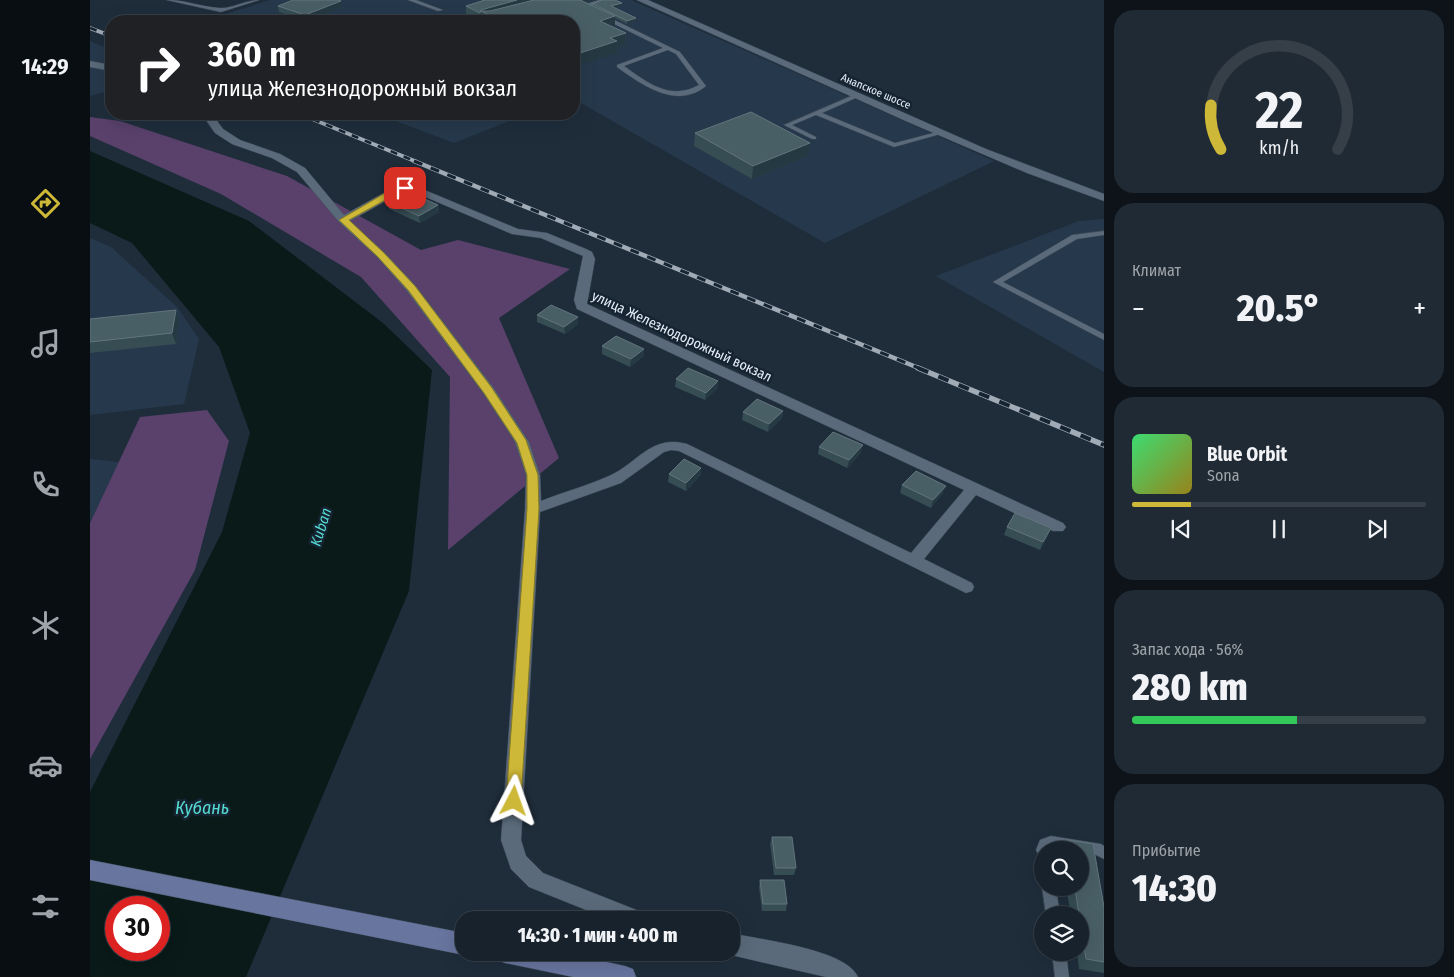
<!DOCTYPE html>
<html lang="ru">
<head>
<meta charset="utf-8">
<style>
  body { margin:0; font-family:"Fira Sans Condensed",sans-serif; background:#202a34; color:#f1f3f6; height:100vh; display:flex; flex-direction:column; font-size:19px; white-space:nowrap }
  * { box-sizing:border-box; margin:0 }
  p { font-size:16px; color:#9ea4a9 }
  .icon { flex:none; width:28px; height:28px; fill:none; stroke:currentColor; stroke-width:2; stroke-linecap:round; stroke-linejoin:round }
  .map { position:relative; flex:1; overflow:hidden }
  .sheet { display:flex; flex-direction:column; gap:10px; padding:10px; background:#0d1318; width:350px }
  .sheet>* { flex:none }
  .guide { position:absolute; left:15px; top:15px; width:475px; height:105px; border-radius:20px; box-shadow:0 5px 20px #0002,0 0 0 1px #363f48; background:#202124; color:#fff; overflow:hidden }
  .controls { position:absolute; left:944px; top:841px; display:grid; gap:10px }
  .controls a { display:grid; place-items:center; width:55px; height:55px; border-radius:50%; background:#17222c; box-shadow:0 5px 20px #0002,0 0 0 1px #363f48; font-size:25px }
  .speed { position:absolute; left:15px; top:896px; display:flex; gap:10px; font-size:25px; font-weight:700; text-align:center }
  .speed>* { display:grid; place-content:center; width:65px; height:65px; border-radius:50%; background:#17222c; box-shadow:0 5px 20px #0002,0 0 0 1px #363f48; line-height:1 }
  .speed .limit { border:8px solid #d22; background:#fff; color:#111 }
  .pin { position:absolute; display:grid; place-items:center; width:42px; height:42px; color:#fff; margin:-21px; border-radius:10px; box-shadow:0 2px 8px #0006 }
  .me { position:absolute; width:55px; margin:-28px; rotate:4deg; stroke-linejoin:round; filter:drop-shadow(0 0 4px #0008) }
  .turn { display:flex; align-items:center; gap:18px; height:105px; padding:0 20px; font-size:22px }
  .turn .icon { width:65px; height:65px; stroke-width:2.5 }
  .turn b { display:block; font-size:35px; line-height:42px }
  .big { font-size:38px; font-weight:800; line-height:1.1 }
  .sheet .tile { flex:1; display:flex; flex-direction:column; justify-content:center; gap:8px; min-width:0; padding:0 18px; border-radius:20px; background:#202a34 }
  .sheet .dial { align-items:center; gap:0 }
  .dial svg { height:130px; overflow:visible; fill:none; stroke:#363f48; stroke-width:7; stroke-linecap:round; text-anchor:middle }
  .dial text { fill:#f1f3f6; stroke:none }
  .song { display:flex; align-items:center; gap:15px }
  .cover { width:60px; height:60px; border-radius:8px; background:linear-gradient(135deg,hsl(140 70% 55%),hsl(50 70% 35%)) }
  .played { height:5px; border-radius:2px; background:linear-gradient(90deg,#ceb837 20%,#363f48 20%) }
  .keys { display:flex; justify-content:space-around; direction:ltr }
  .heat { display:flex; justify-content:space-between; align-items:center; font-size:28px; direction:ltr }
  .charge { height:8px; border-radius:4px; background:linear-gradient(90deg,#34c759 56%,#363f48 0) }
  .trip { position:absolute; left:365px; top:911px; width:285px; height:50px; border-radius:20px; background:#17222c; box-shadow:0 5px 20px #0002,0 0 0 1px #363f48; font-weight:800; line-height:50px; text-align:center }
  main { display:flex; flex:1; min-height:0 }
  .dock { display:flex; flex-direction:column; width:90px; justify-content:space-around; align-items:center; background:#090e12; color:#9ea4a9 }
  .dock .icon { width:35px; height:35px }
  .dock .selected { color:#ceb837 }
  .dock b { font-size:22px; color:#f1f3f6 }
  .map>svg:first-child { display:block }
</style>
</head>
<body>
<main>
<nav class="dock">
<b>14:29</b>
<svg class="icon selected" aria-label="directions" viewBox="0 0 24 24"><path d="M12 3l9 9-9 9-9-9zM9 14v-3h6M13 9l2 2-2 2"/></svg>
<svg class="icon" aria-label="music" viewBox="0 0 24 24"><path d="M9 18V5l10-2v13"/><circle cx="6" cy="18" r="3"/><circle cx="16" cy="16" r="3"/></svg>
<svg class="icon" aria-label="phone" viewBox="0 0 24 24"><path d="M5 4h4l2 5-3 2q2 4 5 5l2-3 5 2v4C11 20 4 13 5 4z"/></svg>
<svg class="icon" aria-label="climate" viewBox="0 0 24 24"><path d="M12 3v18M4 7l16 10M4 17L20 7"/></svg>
<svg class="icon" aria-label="car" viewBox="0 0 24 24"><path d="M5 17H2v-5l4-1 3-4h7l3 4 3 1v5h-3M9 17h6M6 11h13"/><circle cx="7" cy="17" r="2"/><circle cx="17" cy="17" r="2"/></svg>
<svg class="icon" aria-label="filters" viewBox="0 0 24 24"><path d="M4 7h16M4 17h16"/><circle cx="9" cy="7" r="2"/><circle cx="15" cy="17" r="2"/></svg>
</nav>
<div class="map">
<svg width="1014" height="977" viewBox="0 0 1014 977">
  <rect width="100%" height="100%" fill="#1f2d3b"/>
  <!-- built -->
  <path fill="#26394c" d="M180,0H541L904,161L735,243L484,99V21H113Z
    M0,41L21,50V90L0,96Z
    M287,114H437L364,143Z
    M1014,219V372L846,276L989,221Z
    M0,238L21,247L87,307L109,339L94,404L0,415Z
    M0,459L29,462L0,523Z"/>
  <!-- green -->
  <path fill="#59416b" d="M0,117L30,121L197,176L331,250L368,240L480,269L409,318L469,458L358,550L360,377L271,277L131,194L0,136Z
    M117,410L139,441L105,570L0,759V523L50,417Z"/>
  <!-- water -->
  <path fill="#091a19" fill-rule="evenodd" d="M0,151L159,221L293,323L342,370L319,591L156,977H0V792L132,532L160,433L129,347L42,243L0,223ZM26,908H69V950H26Z"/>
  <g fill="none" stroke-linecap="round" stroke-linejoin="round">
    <defs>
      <path id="service" d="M77,0C95,0 112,7 129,8C142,9 155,0 169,0L131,12Z
        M318,0H326L353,10L348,11Z
        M509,0H517L493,9L484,4L487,2L493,5Z
        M512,16H516L590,52L616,86C587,110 552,85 527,67V65L573,48L512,18ZM578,50L586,54L609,85C580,101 558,83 534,66Z
        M766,94L768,95V97L732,113L805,143L851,131L854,133L804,147L726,115L702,125L726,137V139H722L694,125Z
        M1014,231V235L987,239L913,282L1014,334V340L903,282L982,235Z
        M961,836L1011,844L1014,846V859L1004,854L990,852V850L961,848L960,850H952V856L948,854L946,850L950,840Z
        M952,887L966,888L970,915H956Z
        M962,952H976L979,977H965Z"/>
      <path id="minor" d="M0,61L21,65V71L0,67Z
        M112,114H122L133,129L150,140L190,154L215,168L254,215L301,189L325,186L428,229L457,233L496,249L502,252L505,259L497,304L973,523L976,527L973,531H963L886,495L834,559L882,583L884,587L882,591L876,593L589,451L581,450L574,452L531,483L450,512L431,840L436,856L453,873L554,913L558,920H521L439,887L421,869L411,840L435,509L436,475L425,442L393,393L317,291L287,257L249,222L207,172L182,158L142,144L125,133ZM324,192L422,234L451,238L493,256L484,300L487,309L874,490L821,553L597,444C561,434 548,463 519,476C497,486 473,492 451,501L450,475L439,442L403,387L325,285L295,253L260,221L308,194Z
        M641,933C670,940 756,949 768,977H736L641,955L636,952H641Z"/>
      <path id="tertiary" d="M547,0H558L896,149L1014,194V201L937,173L818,122Z"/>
      <path id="secondary" d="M0,860L374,933V952H379L374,955L0,880Z
        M404,952H470L535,966L543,969L546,977H483L415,963L407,960Z"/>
    </defs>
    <!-- service casing -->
    <use href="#service" stroke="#3d4956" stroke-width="1"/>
    <!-- minor casing -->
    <use href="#minor" stroke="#3d4956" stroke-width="1"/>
    <!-- tertiary casing -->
    <use href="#tertiary" stroke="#3d4956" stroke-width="1"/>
    <!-- secondary casing -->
    <use href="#secondary" stroke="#3d4956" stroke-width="1"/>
    <!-- service -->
    <use href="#service" fill="#5a6a7a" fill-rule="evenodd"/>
    <!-- minor -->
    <use href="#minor" fill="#5a6a7a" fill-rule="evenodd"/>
    <!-- tertiary -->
    <use href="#tertiary" fill="#5a6a7a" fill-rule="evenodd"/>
    <!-- secondary -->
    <use href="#secondary" fill="#68759f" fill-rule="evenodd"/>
    <defs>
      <path id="rail-far2" d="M0,28L21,36
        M210,114L327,162"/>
      <path id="rail-far1" d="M324,161L831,369"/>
      <path id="rail" d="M828,368L1014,445"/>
    </defs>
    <!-- rail-far2 casing -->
    <use href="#rail-far2" stroke="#a0abb6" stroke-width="4"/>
    <!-- rail-far1 casing -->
    <use href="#rail-far1" stroke="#a0abb6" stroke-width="4.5"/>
    <!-- rail casing -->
    <use href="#rail" stroke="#a0abb6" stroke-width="5.5"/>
    <!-- rail-far2 -->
    <use href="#rail-far2" stroke="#162331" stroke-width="2.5" stroke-dasharray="7" stroke-linecap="butt"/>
    <!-- rail-far1 -->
    <use href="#rail-far1" stroke="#162331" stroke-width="3" stroke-dasharray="9" stroke-linecap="butt"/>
    <!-- rail -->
    <use href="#rail" stroke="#162331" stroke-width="4" stroke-dasharray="11" stroke-linecap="butt"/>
  </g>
  <!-- wall -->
  <path fill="#364d54" d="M395,0H507L496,2L503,6V4L532,3V6L525,8L546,18V21L537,24L525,18V28L536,33L535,45L527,48V53L484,21H392V19L391,21H389L376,15V6Z
    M188,6L252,7L216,21L189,12Z
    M605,133L718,156L662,179L604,146Z
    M298,202L348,205L349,212L330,223L299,209Z
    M447,315L488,317V324L475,334L447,322Z
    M0,319L89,320L86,344L0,353Z
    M512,346L554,356L540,367L512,354Z
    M586,379L628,381V388L615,400L585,387Z
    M693,411L692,418L678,432L652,420L653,412Z
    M729,447L771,453L757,468L728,454Z
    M611,468V475L596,491L578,482L579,474Z
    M812,485L853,493L841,508L810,493Z
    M917,527L958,536L950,550L914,535Z
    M682,837L706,868L704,875H684L680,844Z
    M977,840L1003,844L1014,907V973L989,969L987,952H990V915H981L976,888H990V850H971Z
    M670,880L697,904L696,911H672L669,887Z"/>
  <!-- shaded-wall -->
  <path fill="#253943" d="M427,0H457L401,16L391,11L392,19L391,21L390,13L391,10Z
    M493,0H507L493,3Z
    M251,1L252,7L216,21L215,15Z
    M532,3V6L521,9V6Z
    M525,16V28L510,33V21Z
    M546,18V21L537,24V21Z
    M536,33L535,45L527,48V53L484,67V55L520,38Z
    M720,143L718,156L662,179L663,166Z
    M348,205L349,212L330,223L329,216Z
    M86,310L89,320L86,344L82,333Z
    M488,317V324L475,334L474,327Z
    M554,349V356L540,367L541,359Z
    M628,381V388L615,400L616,393Z
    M693,411L692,418L678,432L679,424Z
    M773,445L771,453L757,468L759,460Z
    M611,468V475L596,491V483Z
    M856,486L853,493L841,508L843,500Z
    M961,528L958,536L950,550L953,542Z"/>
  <!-- building -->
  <path fill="#495f66" stroke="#62757d" d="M203,0H250L251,1L215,15L188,6Z
    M395,0H427L391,10L390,13L376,6Z
    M444,0H490L525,16L510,21L536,33L520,38L527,41L484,55V21H399L394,18L401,16L391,11H400Z
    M512,0H525L532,3L521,6L546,18L537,21L503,4Z
    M661,112L720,143L663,166L605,133Z
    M317,191L348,205L329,216L298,202Z
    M461,305L488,317L474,327L447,315Z
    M86,310L82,333L0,342V319Z
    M526,336L554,349L541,359L512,346Z
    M598,368L628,381L616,393L586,379Z
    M667,399L693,411L679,424L653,412Z
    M743,432L773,445L759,460L729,447Z
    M594,459L611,468L596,483L579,474Z
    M826,471L856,486L843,500L812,485Z
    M925,513L961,528L953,542L917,527Z
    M682,837H702L706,868H686Z
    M977,840L1003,844L1014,907V962L996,959L990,921V915H989L985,888H990V850H979Z
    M670,880H694L697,904H673Z"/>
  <!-- route -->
  <path fill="#ceb837" stroke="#867824" d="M315,186L318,187V190L308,193L259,220L294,253L325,286L402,388L436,440L448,475L449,509L431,801L429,806L424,808L418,806L416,801L437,509V475L427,443L394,393L318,290L288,257L249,220L302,189Z"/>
  <g text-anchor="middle" stroke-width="5" stroke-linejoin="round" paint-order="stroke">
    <!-- far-street labels -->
    <g font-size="11" fill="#e6eff9" stroke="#162331">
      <text transform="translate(786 91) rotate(23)" y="4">Анапское шоссе</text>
    </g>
    <!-- street labels -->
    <g font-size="14" fill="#e6eff9" stroke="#162331">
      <text transform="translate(592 336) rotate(25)" y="5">улица Железнодорожный вокзал</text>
    </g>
    <!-- water labels -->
    <g font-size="15" font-style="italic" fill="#55dcd3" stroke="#162331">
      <text transform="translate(231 527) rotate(-73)" y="5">Kuban</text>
    </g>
    <!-- near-water labels -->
    <g font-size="18" font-style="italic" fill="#55dcd3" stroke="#162331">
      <text x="112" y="814">Кубань</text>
    </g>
  </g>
</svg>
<div class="controls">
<a><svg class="icon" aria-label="search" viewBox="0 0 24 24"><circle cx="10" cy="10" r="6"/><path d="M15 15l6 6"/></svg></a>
<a><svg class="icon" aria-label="layers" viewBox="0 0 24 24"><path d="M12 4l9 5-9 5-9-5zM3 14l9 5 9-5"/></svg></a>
</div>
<div class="speed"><div class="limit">30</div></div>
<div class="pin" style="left:315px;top:188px;background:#d93025"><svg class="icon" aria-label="arrive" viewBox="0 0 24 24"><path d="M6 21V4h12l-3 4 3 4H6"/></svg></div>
<svg class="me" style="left:424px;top:801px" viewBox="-20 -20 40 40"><path d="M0-17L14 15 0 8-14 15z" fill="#ceb837" stroke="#fff" stroke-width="4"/></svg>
<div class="trip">14:30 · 1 мин · 400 m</div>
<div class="guide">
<div class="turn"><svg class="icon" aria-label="right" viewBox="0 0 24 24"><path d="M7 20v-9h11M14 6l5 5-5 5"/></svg><div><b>360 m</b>улица Железнодорожный вокзал</div></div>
</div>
</div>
<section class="sheet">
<div class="tile dial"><svg viewBox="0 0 100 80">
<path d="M14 69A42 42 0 1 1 86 69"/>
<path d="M14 69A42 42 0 0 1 8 42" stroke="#ceb837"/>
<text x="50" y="56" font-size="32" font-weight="700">22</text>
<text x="50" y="72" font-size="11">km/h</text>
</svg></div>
<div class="tile"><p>Климат</p>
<div class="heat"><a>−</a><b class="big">20.5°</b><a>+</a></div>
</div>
<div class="tile">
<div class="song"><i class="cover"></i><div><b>Blue Orbit</b><p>Sona</p></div></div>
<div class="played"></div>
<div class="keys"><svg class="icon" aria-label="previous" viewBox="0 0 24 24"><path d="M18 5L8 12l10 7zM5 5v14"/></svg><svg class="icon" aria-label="pause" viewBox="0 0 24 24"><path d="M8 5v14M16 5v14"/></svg><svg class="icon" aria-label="next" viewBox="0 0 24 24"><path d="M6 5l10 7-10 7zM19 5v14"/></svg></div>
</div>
<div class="tile"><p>Запас хода · 56%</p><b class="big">280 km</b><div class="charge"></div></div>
<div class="tile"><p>Прибытие</p><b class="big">14:30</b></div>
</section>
</main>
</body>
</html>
